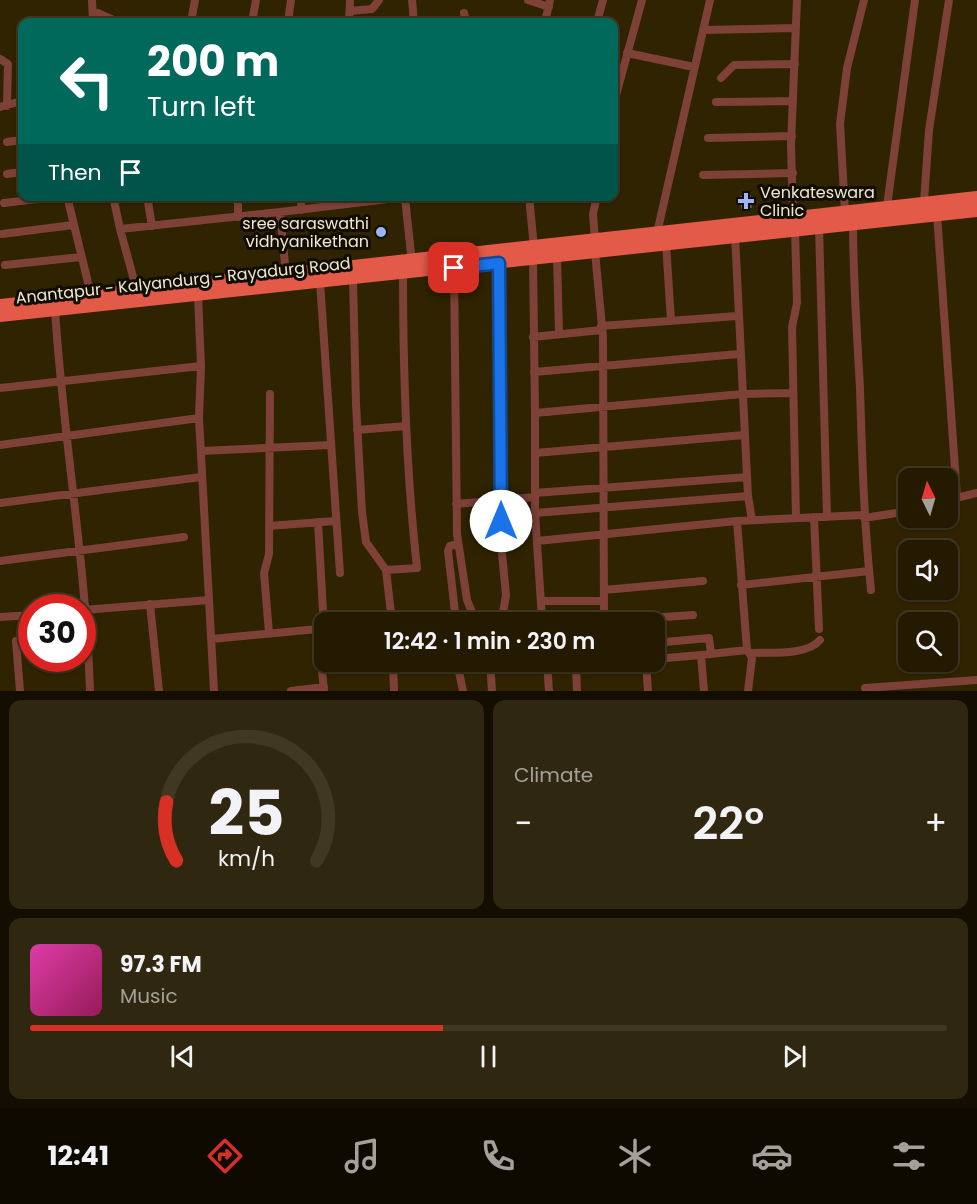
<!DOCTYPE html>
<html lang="en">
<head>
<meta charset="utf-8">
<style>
  body { margin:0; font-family:Poppins,sans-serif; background:#2f2710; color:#f1f3f6; height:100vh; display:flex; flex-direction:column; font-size:22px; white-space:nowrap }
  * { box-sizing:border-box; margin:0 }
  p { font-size:20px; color:#a3a199 }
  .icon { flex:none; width:33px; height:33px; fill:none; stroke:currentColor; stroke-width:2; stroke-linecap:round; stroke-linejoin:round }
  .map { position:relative; height:691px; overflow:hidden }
  .details { display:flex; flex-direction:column; gap:9px; padding:9px; background:#130e01; flex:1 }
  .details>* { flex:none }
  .top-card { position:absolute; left:18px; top:18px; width:600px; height:183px; border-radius:12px; box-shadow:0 2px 4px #0004,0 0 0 2px #403823; background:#00695c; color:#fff; overflow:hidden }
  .needle { width:39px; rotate:355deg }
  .fabs { position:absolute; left:898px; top:468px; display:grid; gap:12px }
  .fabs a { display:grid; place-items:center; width:60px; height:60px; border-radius:12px; background:#231a01; box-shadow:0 2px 4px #0004,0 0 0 2px #403823; font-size:30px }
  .speed { position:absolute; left:18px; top:594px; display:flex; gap:12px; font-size:30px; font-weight:700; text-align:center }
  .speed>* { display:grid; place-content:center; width:78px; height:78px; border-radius:50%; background:#231a01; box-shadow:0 2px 4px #0004,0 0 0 2px #403823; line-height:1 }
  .speed .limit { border:9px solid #d22; background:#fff; color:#111 }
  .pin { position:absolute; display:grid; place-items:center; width:51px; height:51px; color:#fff; margin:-26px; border-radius:12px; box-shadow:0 3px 9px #0006 }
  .me { position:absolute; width:66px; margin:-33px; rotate:0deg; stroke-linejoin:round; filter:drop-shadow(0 0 4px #0008) }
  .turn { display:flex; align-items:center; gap:21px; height:126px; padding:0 30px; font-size:27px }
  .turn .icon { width:78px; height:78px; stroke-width:2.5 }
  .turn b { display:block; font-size:42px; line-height:51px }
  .then { display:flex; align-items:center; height:57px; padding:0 30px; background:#0003; gap:12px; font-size:22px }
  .big { font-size:45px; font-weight:600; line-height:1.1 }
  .details .card { flex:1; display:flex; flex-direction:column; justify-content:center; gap:9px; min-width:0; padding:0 21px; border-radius:12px; background:#2f2710 }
  .details .dial { align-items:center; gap:0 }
  .dial svg { height:156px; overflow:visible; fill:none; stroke:#403823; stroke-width:7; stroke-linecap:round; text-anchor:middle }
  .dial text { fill:#f1f3f6; stroke:none }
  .song { display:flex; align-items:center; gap:18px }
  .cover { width:72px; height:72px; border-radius:9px; background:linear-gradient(135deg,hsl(320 70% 55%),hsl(330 70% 35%)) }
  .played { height:6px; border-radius:3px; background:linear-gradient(90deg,#d93025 45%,#403823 45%) }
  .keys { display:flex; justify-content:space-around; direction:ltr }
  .heat { display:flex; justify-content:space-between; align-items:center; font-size:33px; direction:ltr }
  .details .tiles { flex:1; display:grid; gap:9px; grid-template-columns:1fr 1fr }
  .card:last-child { grid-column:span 2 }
  .trip { position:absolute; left:314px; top:612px; width:351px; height:60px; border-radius:12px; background:#231a01; box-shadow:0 2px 4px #0004,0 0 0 2px #403823; font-weight:600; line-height:60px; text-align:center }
  .tabs { display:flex; height:96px; justify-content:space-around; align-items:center; background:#0e0a00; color:#a3a199 }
  .tabs .icon { width:42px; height:42px }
  .tabs .selected { color:#d93025 }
  .tabs b { font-size:27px; color:#f1f3f6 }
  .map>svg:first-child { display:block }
</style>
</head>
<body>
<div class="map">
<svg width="977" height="691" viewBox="0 0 977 691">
  <rect width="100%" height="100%" fill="#2f2301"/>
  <!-- building -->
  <path fill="#684515" stroke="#796043" stroke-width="1.5" d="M750,196L751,207L742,208L741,197Z"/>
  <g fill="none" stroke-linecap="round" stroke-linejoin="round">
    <!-- minor -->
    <path stroke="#7d4138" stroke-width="8" d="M92,0L93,22
      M412,0L414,22
      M528,0L549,7
      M93,11L118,22
      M350,11L372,9L379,0
      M464,13L466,22
      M191,22L195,0
      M252,22L256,0
      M288,22L291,0
      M349,22L350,0
      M545,22L550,0
      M597,22L603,0
      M703,30L796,28
      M627,53L694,67
      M0,59L8,64L7,106
      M721,78L734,65L795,64
      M615,99L642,0
      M716,102L793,101
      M0,107L22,101
      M708,138L792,136
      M7,142L22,140
      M7,174L22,172
      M703,175L793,173
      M67,196L91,295
      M113,196L120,229L280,212
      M147,196L152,226
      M238,196V217
      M300,196L302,210
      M529,196L534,248
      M405,198L412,263
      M924,202L929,130L949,0
      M4,203L62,196
      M887,206L915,0
      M845,212L840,124L847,68L864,0
      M937,214L957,497
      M793,218L791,144L797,0
      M853,222C853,278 857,333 860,388C862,456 864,523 871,590
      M819,226L827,517
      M795,228L797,303L792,327L796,518
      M120,229L138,295
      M657,233L710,0
      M2,234L73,225
      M595,240L593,214L597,196
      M666,243L671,321
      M595,252L603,337L604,621L693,615
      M557,256L559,334
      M533,259L535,413L742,394L793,393
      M499,263L501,543L506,595L502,619
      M5,265L81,257
      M454,268L457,534L467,600L476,622
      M286,275L280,212L413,196
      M353,279L356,404L362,512L366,542L386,570
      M320,282L340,573
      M198,295L201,366L199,418L214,691
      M55,310C63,437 86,563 90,691
      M601,326L737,316
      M533,337L602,330
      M534,372L739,354
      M0,388L201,366
      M535,413V513L542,619L604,621
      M357,430L406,426
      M0,445L199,418
      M201,451L330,445
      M535,453L744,435
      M535,493L747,477
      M748,496L752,520
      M948,500L977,493
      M0,503L201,477
      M456,504L535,497
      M535,513L748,496L735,235
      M814,517L819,629
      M864,518L909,511
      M318,522L324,629
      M269,526L335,521
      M537,541L737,521L863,515
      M0,561L184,537
      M741,585L869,571
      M604,590L703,581
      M541,601H604
      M150,604L159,691
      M83,610L209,600
      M0,617L32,615
      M456,621L448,551L450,546L458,544
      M392,622L386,570L417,568C406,470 403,372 403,273
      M435,622H456
      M500,622L502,619H542L543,622
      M321,629H318L324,691
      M269,633L264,573L269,554L270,394
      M212,639L318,629
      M16,641L20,691
      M654,643L709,638L711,654
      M748,651L752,658L748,691
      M750,653C769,652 807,656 820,640
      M654,659L701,655
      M393,662L394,691
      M457,662L463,691
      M490,662L492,691
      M547,662L549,691
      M646,662L648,691
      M865,688L977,680
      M291,691L324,687
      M577,691L576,667L631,662
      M704,691L701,655L747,650L737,521"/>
    <!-- trunk -->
    <path stroke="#e45a48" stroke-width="14" d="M0,306L977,198
      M0,315L977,210"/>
  </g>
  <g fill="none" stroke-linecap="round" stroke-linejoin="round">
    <defs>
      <path id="route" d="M454,268L499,263L501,521"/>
    </defs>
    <!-- route casing -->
    <use href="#route" stroke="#114b97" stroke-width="15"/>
    <!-- route -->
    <use href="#route" stroke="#1a73e8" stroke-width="10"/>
  </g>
  <!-- markers -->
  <g fill="#9cb4fd" stroke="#120d02" stroke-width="2">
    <path d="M743 192h6v6h6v6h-6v6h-6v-6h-6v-6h6z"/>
    <circle cx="381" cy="232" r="6"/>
  </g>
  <g text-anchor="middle" stroke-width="6" stroke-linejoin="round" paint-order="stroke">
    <!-- poi labels -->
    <g font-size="16" fill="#efe8d4" stroke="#120d02" text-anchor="start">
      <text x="760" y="198">Venkateswara<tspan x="760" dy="18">Clinic</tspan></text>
      <text x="369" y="229" text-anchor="end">sree saraswathi<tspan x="369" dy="18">vidhyanikethan</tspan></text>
    </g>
    <!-- street labels -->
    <g font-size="16" fill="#efe8d4" stroke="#120d02">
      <text transform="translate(183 280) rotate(-6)" y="6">Anantapur - Kalyandurg - Rayadurg Road</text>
    </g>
  </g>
</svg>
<div class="fabs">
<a><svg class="needle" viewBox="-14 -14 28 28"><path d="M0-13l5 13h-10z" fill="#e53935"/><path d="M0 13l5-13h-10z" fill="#a3a199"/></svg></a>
<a><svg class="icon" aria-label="sound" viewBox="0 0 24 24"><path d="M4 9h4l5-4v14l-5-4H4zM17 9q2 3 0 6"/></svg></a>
<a><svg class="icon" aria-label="search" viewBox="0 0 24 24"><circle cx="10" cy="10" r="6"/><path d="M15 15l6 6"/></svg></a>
</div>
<div class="speed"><div class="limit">30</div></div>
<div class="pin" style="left:454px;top:268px;background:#d93025"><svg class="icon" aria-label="arrive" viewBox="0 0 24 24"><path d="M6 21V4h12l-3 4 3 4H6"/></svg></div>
<svg class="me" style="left:501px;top:521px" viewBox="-20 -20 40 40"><circle r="19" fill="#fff"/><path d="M0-13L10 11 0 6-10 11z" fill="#1a73e8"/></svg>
<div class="trip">12:42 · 1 min · 230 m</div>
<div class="top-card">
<div class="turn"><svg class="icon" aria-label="left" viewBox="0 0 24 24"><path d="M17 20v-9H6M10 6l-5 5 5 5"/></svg><div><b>200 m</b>Turn left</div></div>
<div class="then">Then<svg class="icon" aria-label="arrive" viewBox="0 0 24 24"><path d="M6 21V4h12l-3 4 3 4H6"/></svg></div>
</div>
</div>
<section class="details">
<div class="tiles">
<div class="card dial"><svg viewBox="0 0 100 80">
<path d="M14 69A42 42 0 1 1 86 69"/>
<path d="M14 69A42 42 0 0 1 9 39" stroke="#d93025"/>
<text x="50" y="56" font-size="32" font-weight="700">25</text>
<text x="50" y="72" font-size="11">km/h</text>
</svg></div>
<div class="card"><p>Climate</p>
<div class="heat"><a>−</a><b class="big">22°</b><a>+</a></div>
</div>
<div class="card">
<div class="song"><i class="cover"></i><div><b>97.3 FM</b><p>Music</p></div></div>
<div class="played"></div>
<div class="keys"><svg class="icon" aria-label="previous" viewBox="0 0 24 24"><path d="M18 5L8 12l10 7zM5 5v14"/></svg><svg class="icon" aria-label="pause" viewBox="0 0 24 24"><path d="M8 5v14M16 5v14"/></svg><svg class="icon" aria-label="next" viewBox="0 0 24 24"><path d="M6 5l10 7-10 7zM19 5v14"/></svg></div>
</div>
</div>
</section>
<nav class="tabs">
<b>12:41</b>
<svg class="icon selected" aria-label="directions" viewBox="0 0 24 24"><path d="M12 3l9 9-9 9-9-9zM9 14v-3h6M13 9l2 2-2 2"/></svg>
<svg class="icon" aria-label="music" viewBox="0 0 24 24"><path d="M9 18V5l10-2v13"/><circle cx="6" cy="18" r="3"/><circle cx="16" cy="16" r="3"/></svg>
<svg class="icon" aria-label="phone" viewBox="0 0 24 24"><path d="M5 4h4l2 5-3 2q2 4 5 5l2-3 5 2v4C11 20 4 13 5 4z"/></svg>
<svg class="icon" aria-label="climate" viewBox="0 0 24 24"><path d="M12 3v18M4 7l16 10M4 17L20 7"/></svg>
<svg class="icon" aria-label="car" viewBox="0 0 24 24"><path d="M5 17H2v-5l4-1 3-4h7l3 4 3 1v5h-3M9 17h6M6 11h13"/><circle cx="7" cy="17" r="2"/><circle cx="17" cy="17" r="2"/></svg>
<svg class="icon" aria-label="filters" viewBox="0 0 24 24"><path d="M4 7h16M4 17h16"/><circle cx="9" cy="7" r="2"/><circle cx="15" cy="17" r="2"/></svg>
</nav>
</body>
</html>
